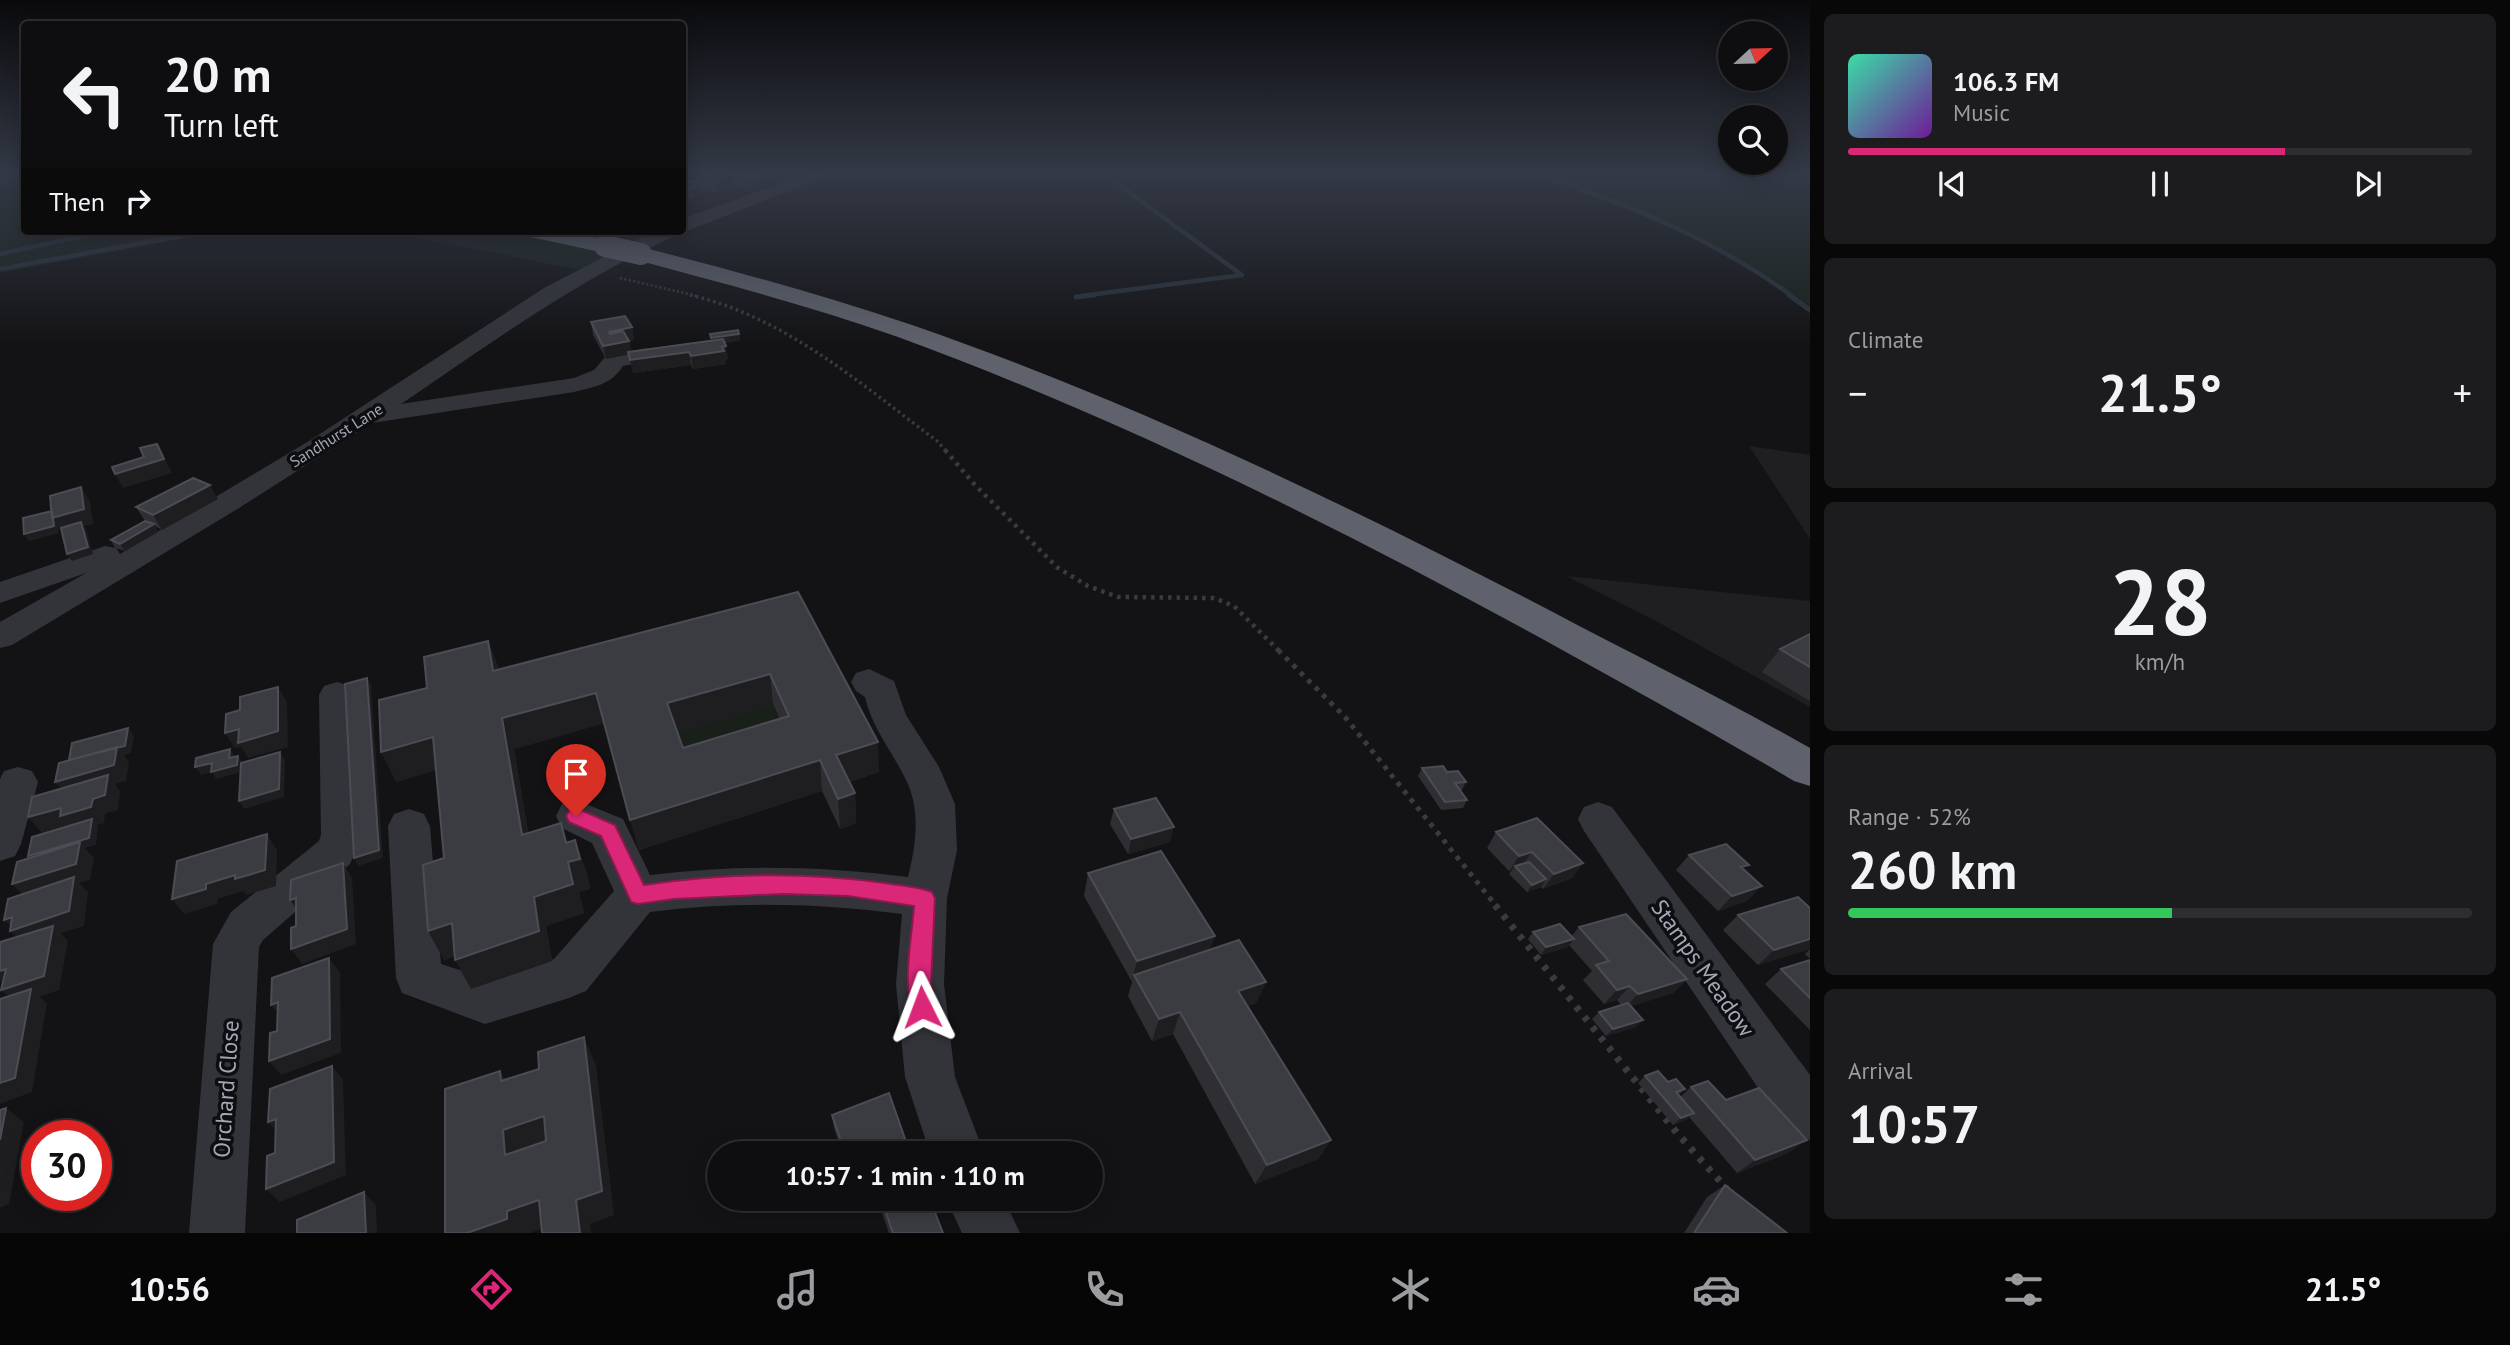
<!DOCTYPE html>
<html lang="en">
<head>
<meta charset="utf-8">
<style>
  body { margin:0; font-family:"PT Sans",sans-serif; background:#1c1c1e; color:#f1f3f6; height:100vh; display:flex; flex-direction:column; font-size:26px; white-space:nowrap }
  * { box-sizing:border-box; margin:0 }
  p { font-size:23px; color:#9b9c9f }
  .icon { flex:none; width:38px; height:38px; fill:none; stroke:currentColor; stroke-width:2; stroke-linecap:round; stroke-linejoin:round }
  .map { position:relative; flex:1; overflow:hidden }
  .drawer { display:flex; flex-direction:column; gap:14px; padding:14px; background:#080809; width:700px }
  .drawer>* { flex:none }
  .banner { position:absolute; left:21px; top:21px; width:665px; height:214px; border-radius:7px; box-shadow:0 4px 18px #0003,0 0 0 2px #2e2e30; background:#0e0e10; color:#f1f3f6; overflow:hidden }
  .needle { width:46px; rotate:68deg }
  .tools { position:absolute; left:1718px; top:21px; display:grid; gap:14px }
  .tools a { display:grid; place-items:center; width:70px; height:70px; border-radius:50%; background:#0e0e10; box-shadow:0 4px 18px #0003,0 0 0 2px #2e2e30; font-size:35px }
  .speed { position:absolute; left:21px; top:1120px; display:flex; gap:14px; font-size:35px; font-weight:700; text-align:center }
  .speed>* { display:grid; place-content:center; width:91px; height:91px; border-radius:50%; background:#0e0e10; box-shadow:0 4px 18px #0003,0 0 0 2px #2e2e30; line-height:1 }
  .speed .limit { border:10px solid #d22; background:#fff; color:#111 }
  .pin { position:absolute; display:grid; place-items:center; width:60px; height:60px; color:#fff; margin:-72px -30px; border-radius:50% 50% 50% 0; rotate:-45deg; box-shadow:0 0 7px #0007 }
  .pin .icon { rotate:45deg }
  .me { position:absolute; width:77px; margin:-38px; rotate:357deg; stroke-linejoin:round; filter:drop-shadow(0 0 5px #0008) }
  .turn { display:flex; align-items:center; gap:24px; height:147px; padding:0 28px; font-size:32px }
  .turn .icon { width:91px; height:91px; stroke-width:2.5 }
  .turn b { display:block; font-size:49px; line-height:60px }
  .then { display:flex; align-items:center; height:66px; padding:0 28px; background:#0003; gap:14px; font-size:26px }
  .big { font-size:52px; font-weight:800; line-height:1.1 }
  .drawer .card { flex:1; display:flex; flex-direction:column; justify-content:center; gap:10px; min-width:0; padding:0 24px; border-radius:10px; background:#1c1c1e }
  .drawer .dial { align-items:center; gap:0 }
  .dial b { font-size:91px; line-height:1 }
  .song { display:flex; align-items:center; gap:21px }
  .cover { width:84px; height:84px; border-radius:10px; background:linear-gradient(135deg,hsl(160 70% 55%),hsl(280 70% 35%)) }
  .played { height:7px; border-radius:4px; background:linear-gradient(90deg,#db2777 70%,#2e2e30 70%) }
  .keys { display:flex; justify-content:space-around; direction:ltr }
  .heat { display:flex; justify-content:space-between; align-items:center; font-size:38px; direction:ltr }
  .charge { height:10px; border-radius:5px; background:linear-gradient(90deg,#34c759 52%,#2e2e30 0) }
  .trip { position:absolute; left:707px; top:1141px; width:396px; height:70px; border-radius:35px; background:#0e0e10; box-shadow:0 4px 18px #0003,0 0 0 2px #2e2e30; font-weight:800; line-height:70px; text-align:center }
  .tab-bar { display:flex; height:112px; justify-content:space-around; align-items:center; background:#060606; color:#9b9c9f }
  .tab-bar .icon { width:49px; height:49px }
  .tab-bar .active { color:#db2777 }
  .tab-bar b { font-size:32px; color:#f1f3f6 }
  main { display:flex; flex:1; min-height:0 }
  .map>svg:first-child { display:block }
</style>
</head>
<body>
<main>
<div class="map">
<svg width="1810" height="1233" viewBox="0 0 1810 1233">
  <rect width="100%" height="100%" fill="#131315"/>
  <!-- built -->
  <path fill="#1f1f22" d="M1749,446L1810,455V539Z
    M1566,576L1810,601V707L1656,621Z"/>
  <!-- green -->
  <path fill="#19201a" d="M0,174H24V231H224L0,273Z
    M1538,174H1810V310C1730,246 1635,206 1538,174Z
    M384,231H670L590,272Z
    M773,704L793,746L690,778L674,733Z"/>
  <g fill="none" stroke-linecap="round" stroke-linejoin="round">
    <!-- stream-far1 -->
    <path stroke="#28313a" stroke-width="4.5" d="M1538,174C1627,204 1716,240 1792,296
      M0,254L106,231
      M0,269L208,231
      M1081,296L1242,275L1104,174"/>
    <!-- stream -->
    <path stroke="#28313a" stroke-width="5" d="M1789,295L1810,310
      M1076,297L1094,295"/>
    <!-- path-far4 -->
    <path stroke="#393b41" stroke-width="2.5" stroke-dasharray="2 2.5" stroke-linecap="butt" d="M620,278L697,296"/>
    <!-- path-far3 -->
    <path stroke="#393b41" stroke-width="3.5" stroke-dasharray="2.5 3.5" stroke-linecap="butt" d="M690,295C785,317 861,384 937,441L947,452"/>
    <!-- path-far2 -->
    <path stroke="#393b41" stroke-width="4.5" stroke-dasharray="3.5 5" stroke-linecap="butt" d="M945,450L975,485L1058,568L1088,586L1118,597L1214,598L1234,606L1280,652"/>
    <!-- path-far1 -->
    <path stroke="#393b41" stroke-width="5" stroke-dasharray="4.5 6" stroke-linecap="butt" d="M1278,650L1345,717L1497,907"/>
    <!-- path -->
    <path stroke="#393b41" stroke-width="7" stroke-dasharray="5 8" stroke-linecap="butt" d="M1495,905L1677,1133L1727,1189"/>
    <!-- minor -->
    <path fill="#33343a" fill-rule="evenodd" d="M804,174H827L825,177L689,230L680,231H682V219Z
      M654,231H679L677,235C577,280 491,343 401,404L574,378L594,370L606,356L648,348L656,350L660,355L656,360L623,366C611,385 594,387 574,392L372,423L239,508L12,645L0,648V622L86,573L0,603V582L105,546L116,548L120,554L309,441L544,288Z
      M869,669L894,681L906,715L939,767L955,804L957,850L947,898L944,984L955,1077L984,1153H930L905,1077L896,984L902,914C818,903 734,901 650,912L586,991L569,998L485,1024L402,993L396,978L388,826L394,814L409,809L424,814L430,826L441,964L485,978L554,959L614,891L592,843L562,828L556,816L562,804L576,800L623,819L650,875C736,864 822,866 908,877C916,845 921,810 906,780C892,751 872,728 865,697L856,691L851,682L856,673Z
      M337,682L350,686L355,695L363,835L350,864L263,940L259,947L245,1233H189L213,944L231,912L319,841L321,835L319,695L324,686Z
      M18,767L32,771L38,782L21,844L15,856L0,861V779L4,771Z
      M1598,802L1612,807L1810,1075V1140L1792,1132L1773,1110L1584,831L1578,819L1584,807Z
      M946,1199H1004L1020,1233H962Z"/>
    <!-- highway -->
    <path fill="#5f626c" fill-rule="evenodd" d="M523,231H565L613,241L616,246L613,251L605,253L526,236Z
      M641,247C732,270 823,295 912,325C1132,401 1343,503 1549,610C1636,656 1724,699 1810,748V786L1794,781C1710,731 1623,684 1537,636C1330,523 1119,418 898,337C811,306 722,283 633,259L630,254L633,249Z"/>
    <!-- highway-bridge -->
    <path stroke="#5f626c" stroke-width="22" d="M605,246L641,254"/>
  </g>
  <!-- wall -->
  <path fill="#2f2f33" fill-rule="evenodd" d="M731,175L762,176L763,186L751,191L732,185Z
    M720,177L722,187L716,192L701,191L694,199H682V183Z
    M591,322L632,327L634,340L629,341L631,351L711,340L710,334H739L740,340L724,343L728,359L725,360L726,364L693,369L691,365L633,373L629,354L606,359L593,335Z
    M218,499L162,530L155,526L158,532L125,551L115,548L111,540L145,521L136,507Z
    M798,592L879,772L849,782L855,793L856,823L840,829L822,791L639,850L604,723L514,749L528,833L568,842L586,870L590,889L579,892L584,913L546,926L552,961L471,989L455,956L444,960V858L436,770L396,782L427,688L488,641L499,670ZM773,704L780,719L683,748L678,732Z
    M1810,634V701L1762,672L1780,649Z
    M1422,768L1447,772L1466,782L1462,790H1460L1467,800L1463,808L1441,810L1418,776Z
    M1114,809L1170,842L1128,854L1110,824Z
    M1496,832L1583,863L1572,878L1543,889L1541,887L1527,892L1509,874L1512,870L1509,871L1487,848Z
    M1689,855L1744,870L1747,901L1718,911L1676,870Z
    M1088,873L1215,936L1209,950L1266,982L1256,1003L1248,1006L1331,1140L1318,1159L1255,1184L1173,1034L1152,1041L1128,996L1132,982L1084,896Z
    M1810,908V949L1758,965L1723,930L1738,915Z
    M1579,927L1687,979L1673,993L1631,1006L1636,1027L1606,1036L1592,1019L1599,1012L1621,1005L1617,1000L1604,1004L1583,980L1592,971L1569,945L1568,947L1541,955L1528,939L1533,932L1571,937Z
    M1810,949V959L1805,954Z
    M1810,960V1030L1765,984L1781,969Z
    M1645,1076L1668,1082L1685,1089L1678,1095L1680,1097L1691,1087L1726,1100L1807,1140L1788,1153L1737,1173L1689,1117L1686,1120L1673,1125L1638,1083Z
    M832,1115L910,1153H842L834,1128Z
    M1725,1185L1787,1233H1684L1707,1197Z
    M880,1199H936L937,1202L936,1215L943,1233H889L880,1207Z"/>
  <!-- shaded-wall -->
  <path fill="#1e1e21" d="M762,176L763,186L751,191L750,180Z
    M720,177L722,187L716,192L715,182Z
    M700,181L701,191L694,199L693,189Z
    M632,327L634,340L629,341L631,354L606,359L603,346L609,332Z
    M739,334L740,340L712,344L711,338Z
    M726,346L728,359L725,360L726,364L693,369L691,356Z
    M689,352L691,365L633,373L630,360Z
    M157,444L172,473L123,488L115,474L164,459Z
    M210,485L218,499L162,530L153,515Z
    M81,487L90,502L93,524L84,526L86,529L93,554L72,561L67,554L62,532L58,526L59,533L29,541L24,534L52,518Z
    M154,524L158,532L125,551L120,544Z
    M488,641L499,671H493Z
    M770,674L773,704L674,733L667,703Z
    M367,678L371,685L383,858L358,866L354,858Z
    M278,687L287,702L288,747L248,758L241,747L235,748L225,733Z
    M596,693L605,723L514,749L534,865L522,835L502,718Z
    M128,728L134,736L131,753L124,755L129,762L126,781L115,784L120,791L118,810L105,814L104,823L97,825L98,827L96,845L85,848L94,858L90,880L79,883L88,892L84,926L61,933L68,941L59,990L40,997L47,1003L32,1092L0,1104V1083L18,1004L1,990L8,988L0,981V971L26,946L10,931L14,929L4,920L27,899L12,884L35,864L28,856L74,832L68,825L42,833L28,817L68,797L55,782L75,769Z
    M433,737L447,767L396,782L381,752Z
    M878,742L879,772L838,785L836,755Z
    M230,749L235,757L238,756L243,764L242,772L216,779L212,772L201,775L195,767L229,758Z
    M280,752L285,760L284,797L244,809L239,801Z
    M820,760L822,791L639,850L630,820Z
    M855,793L856,823L840,829L838,799Z
    M561,823L572,853L575,840L586,870L590,889L579,892L584,913L546,926L552,961L471,989L455,960L534,897L568,862Z
    M1174,827L1170,842L1128,854L1131,839Z
    M267,834L277,850L276,886L246,895L243,891L218,899L217,904L184,914L172,899L206,884Z
    M1532,852L1521,867L1515,866L1512,870L1509,871L1519,856Z
    M343,863L352,878L356,944L302,964L291,949Z
    M1583,863L1572,878L1543,889L1554,874Z
    M1546,879L1541,887L1527,892L1532,885Z
    M1762,886L1747,901L1718,911L1732,896Z
    M296,898L301,915L290,900Z
    M452,923L467,952L444,960L428,931Z
    M1215,936L1206,958L1134,975L1131,983L1137,961Z
    M1574,939L1568,947L1541,955L1546,947Z
    M1810,939V949L1758,965L1774,950Z
    M329,958L340,973L341,1053L281,1075L269,1061Z
    M1687,979L1673,993L1624,1009L1638,994Z
    M1266,982L1256,1003L1229,1013L1238,991Z
    M1630,986L1617,1000L1604,1004L1617,990Z
    M278,1002L283,1019L271,1005Z
    M1180,1012L1173,1034L1152,1041L1159,1019Z
    M1643,1020L1636,1027L1606,1036L1613,1029Z
    M584,1037L596,1065L614,1215L590,1224L591,1233H580L576,1200Z
    M332,1066L343,1080L346,1175L280,1202L266,1189Z
    M500,1071L516,1098L501,1081Z
    M6,1108L24,1122L9,1204L0,1208V1140Z
    M1694,1113L1686,1120L1673,1125L1681,1118Z
    M544,1116L558,1142L505,1155L503,1130Z
    M276,1119L281,1135L268,1122Z
    M1331,1140L1318,1159L1255,1184L1267,1165Z
    M1807,1140L1788,1153L1737,1173L1755,1160Z
    M364,1192L376,1205L377,1233H366Z
    M539,1200L555,1224L530,1233H467L507,1211Z
    M937,1202V1215L931,1217L932,1205Z"/>
  <!-- building -->
  <path fill="#3b3c41" stroke="#4c4d54" stroke-width="2" fill-rule="evenodd" d="M702,174L720,177L715,182L700,181L693,189L682,188V183L684,181H695Z
    M734,174H755L762,176L750,180L731,175Z
    M625,316L632,327L609,332L610,334L623,331L629,341L603,346L591,322Z
    M738,330L739,334L711,338L710,334Z
    M723,339L726,346L722,347L724,351L691,356L689,352L630,360L628,352Z
    M157,444L164,459L115,474L112,467L144,457L140,448Z
    M193,478L210,485L153,515L136,507Z
    M81,487L84,509L52,518L50,496Z
    M52,511L54,526L24,534L23,518Z
    M145,521L154,524L120,544L111,540Z
    M81,522L88,547L67,554L61,528Z
    M798,592L878,742L836,755L855,793L838,799L820,760L630,820L596,693L502,718L522,835L561,823L566,843L575,840L580,859L568,862L573,884L534,897L539,931L455,960L452,923L428,931L423,865L444,858L433,737L381,752L379,700L427,688L424,657L488,641L493,671ZM770,674L789,716L683,748L667,703Z
    M1810,634V667L1780,649Z
    M367,678L379,850L354,858L345,684Z
    M278,687V731L238,743L239,729L225,733L226,714L240,710V697Z
    M128,728L125,746L69,760L72,743Z
    M117,747L114,765L55,782L59,763Z
    M230,749L229,758L238,756L237,765L211,772L212,763L195,767L196,758Z
    M280,752L279,789L239,801L241,763Z
    M1443,766L1447,772L1458,771L1466,782L1455,783L1467,800L1445,802L1422,768Z
    M108,775L105,795L93,799L91,807L60,816L61,808L28,817L32,797Z
    M1156,798L1174,827L1131,839L1114,809Z
    M1537,818L1583,863L1554,874L1532,852L1519,856L1496,832Z
    M92,819L89,838L28,856L32,837Z
    M267,834L265,870L235,879V875L206,884V889L172,899L177,861Z
    M80,842L76,864L12,884L17,862Z
    M1726,844L1749,865L1741,867L1762,886L1732,896L1689,855Z
    M1161,851L1215,936L1137,961L1088,873Z
    M1529,862L1546,879L1532,885L1515,866Z
    M343,863L347,929L291,949V928L296,926V898L290,900L291,880Z
    M74,877L69,911L10,931L12,917L4,920L8,899Z
    M1798,897L1810,908V939L1774,950L1738,915Z
    M1626,914L1687,979L1638,994L1630,986L1617,990L1596,965L1609,961L1579,927Z
    M1560,924L1574,939L1546,947L1533,932Z
    M53,926L44,976L1,990L6,969L0,971V942Z
    M1239,940L1266,982L1238,991L1331,1140L1267,1165L1180,1012L1159,1019L1134,975Z
    M329,958L330,1039L269,1061L270,1033L277,1031L278,1002L271,1005L272,978Z
    M1810,960V998L1781,969Z
    M31,989L15,1078L0,1083V999Z
    M1628,1003L1643,1020L1613,1029L1599,1012Z
    M584,1037L602,1191L576,1200L580,1233H542L539,1200L507,1211V1219L467,1233H445V1089L500,1071L501,1081L539,1069L538,1052ZM544,1116L546,1141L505,1155L503,1130Z
    M332,1066L334,1162L266,1189L267,1156L275,1153L276,1119L268,1122L270,1089Z
    M1658,1071L1668,1082L1676,1079L1685,1089L1676,1092L1694,1113L1681,1118L1645,1076Z
    M1708,1081L1726,1100L1759,1088L1807,1140L1755,1160L1691,1087Z
    M889,1093L910,1153H845L832,1115Z
    M6,1108L0,1140V1110Z
    M1725,1185L1787,1233H1694Z
    M364,1192L366,1233H297V1220Z
    M881,1199H936L937,1202L932,1205L943,1233H893Z"/>
  <!-- sky -->
  <linearGradient id="sky" x2="0" y2="1"><stop stop-color="#0a0a0c"/><stop offset="0.5" stop-color="#333946"/><stop offset="1" stop-color="#333946" stop-opacity="0"/></linearGradient>
  <rect width="1810" height="346" fill="url(#sky)"/>
  <!-- route -->
  <path fill="#db2777" stroke="#8e194d" stroke-width="2" d="M576,808L615,825L644,885C723,873 806,872 885,883C901,886 917,886 932,892L935,898L931,984L934,1007L931,1015L922,1018L914,1015C901,984 912,939 914,906L848,896L783,894L674,899L638,904L631,902L601,836L569,822L566,816L569,811Z"/>
  <g text-anchor="middle" stroke-width="7" stroke-linejoin="round" paint-order="stroke">
    <!-- far-street labels -->
    <g font-size="16" fill="#a3a8b7" stroke="#0e0e10">
      <text transform="translate(336 435) rotate(-32)" y="6">Sandhurst Lane</text>
    </g>
    <!-- near-street labels -->
    <g font-size="23" fill="#a3a8b7" stroke="#0e0e10">
      <text transform="translate(1703 968) rotate(55)" y="8">Stamps Meadow</text>
      <text transform="translate(226 1089) rotate(-86)" y="8">Orchard Close</text>
    </g>
  </g>
</svg>
<div class="tools">
<a><svg class="needle" viewBox="-14 -14 28 28"><path d="M0-13l5 13h-10z" fill="#e53935"/><path d="M0 13l5-13h-10z" fill="#9b9c9f"/></svg></a>
<a><svg class="icon" aria-label="search" viewBox="0 0 24 24"><circle cx="10" cy="10" r="6"/><path d="M15 15l6 6"/></svg></a>
</div>
<div class="speed"><div class="limit">30</div></div>
<div class="pin" style="left:576px;top:816px;background:#d93025"><svg class="icon" aria-label="arrive" viewBox="0 0 24 24"><path d="M6 21V4h12l-3 4 3 4H6"/></svg></div>
<svg class="me" style="left:922px;top:1007px" viewBox="-20 -20 40 40"><path d="M0-17L14 15 0 8-14 15z" fill="#db2777" stroke="#fff" stroke-width="4"/></svg>
<div class="trip">10:57 · 1 min · 110 m</div>
<div class="banner">
<div class="turn"><svg class="icon" aria-label="left" viewBox="0 0 24 24"><path d="M17 20v-9H6M10 6l-5 5 5 5"/></svg><div><b>20 m</b>Turn left</div></div>
<div class="then">Then<svg class="icon" aria-label="right" viewBox="0 0 24 24"><path d="M7 20v-9h11M14 6l5 5-5 5"/></svg></div>
</div>
</div>
<section class="drawer">
<div class="card">
<div class="song"><i class="cover"></i><div><b>106.3 FM</b><p>Music</p></div></div>
<div class="played"></div>
<div class="keys"><svg class="icon" aria-label="previous" viewBox="0 0 24 24"><path d="M18 5L8 12l10 7zM5 5v14"/></svg><svg class="icon" aria-label="pause" viewBox="0 0 24 24"><path d="M8 5v14M16 5v14"/></svg><svg class="icon" aria-label="next" viewBox="0 0 24 24"><path d="M6 5l10 7-10 7zM19 5v14"/></svg></div>
</div>
<div class="card"><p>Climate</p>
<div class="heat"><a>−</a><b class="big">21.5°</b><a>+</a></div>
</div>
<div class="card dial"><b>28</b><p>km/h</p></div>
<div class="card"><p>Range · 52%</p><b class="big">260 km</b><div class="charge"></div></div>
<div class="card"><p>Arrival</p><b class="big">10:57</b></div>
</section>
</main>
<nav class="tab-bar">
<b>10:56</b>
<svg class="icon active" aria-label="directions" viewBox="0 0 24 24"><path d="M12 3l9 9-9 9-9-9zM9 14v-3h6M13 9l2 2-2 2"/></svg>
<svg class="icon" aria-label="music" viewBox="0 0 24 24"><path d="M9 18V5l10-2v13"/><circle cx="6" cy="18" r="3"/><circle cx="16" cy="16" r="3"/></svg>
<svg class="icon" aria-label="phone" viewBox="0 0 24 24"><path d="M5 4h4l2 5-3 2q2 4 5 5l2-3 5 2v4C11 20 4 13 5 4z"/></svg>
<svg class="icon" aria-label="climate" viewBox="0 0 24 24"><path d="M12 3v18M4 7l16 10M4 17L20 7"/></svg>
<svg class="icon" aria-label="car" viewBox="0 0 24 24"><path d="M5 17H2v-5l4-1 3-4h7l3 4 3 1v5h-3M9 17h6M6 11h13"/><circle cx="7" cy="17" r="2"/><circle cx="17" cy="17" r="2"/></svg>
<svg class="icon" aria-label="filters" viewBox="0 0 24 24"><path d="M4 7h16M4 17h16"/><circle cx="9" cy="7" r="2"/><circle cx="15" cy="17" r="2"/></svg>
<b>21.5°</b>
</nav>
</body>
</html>
